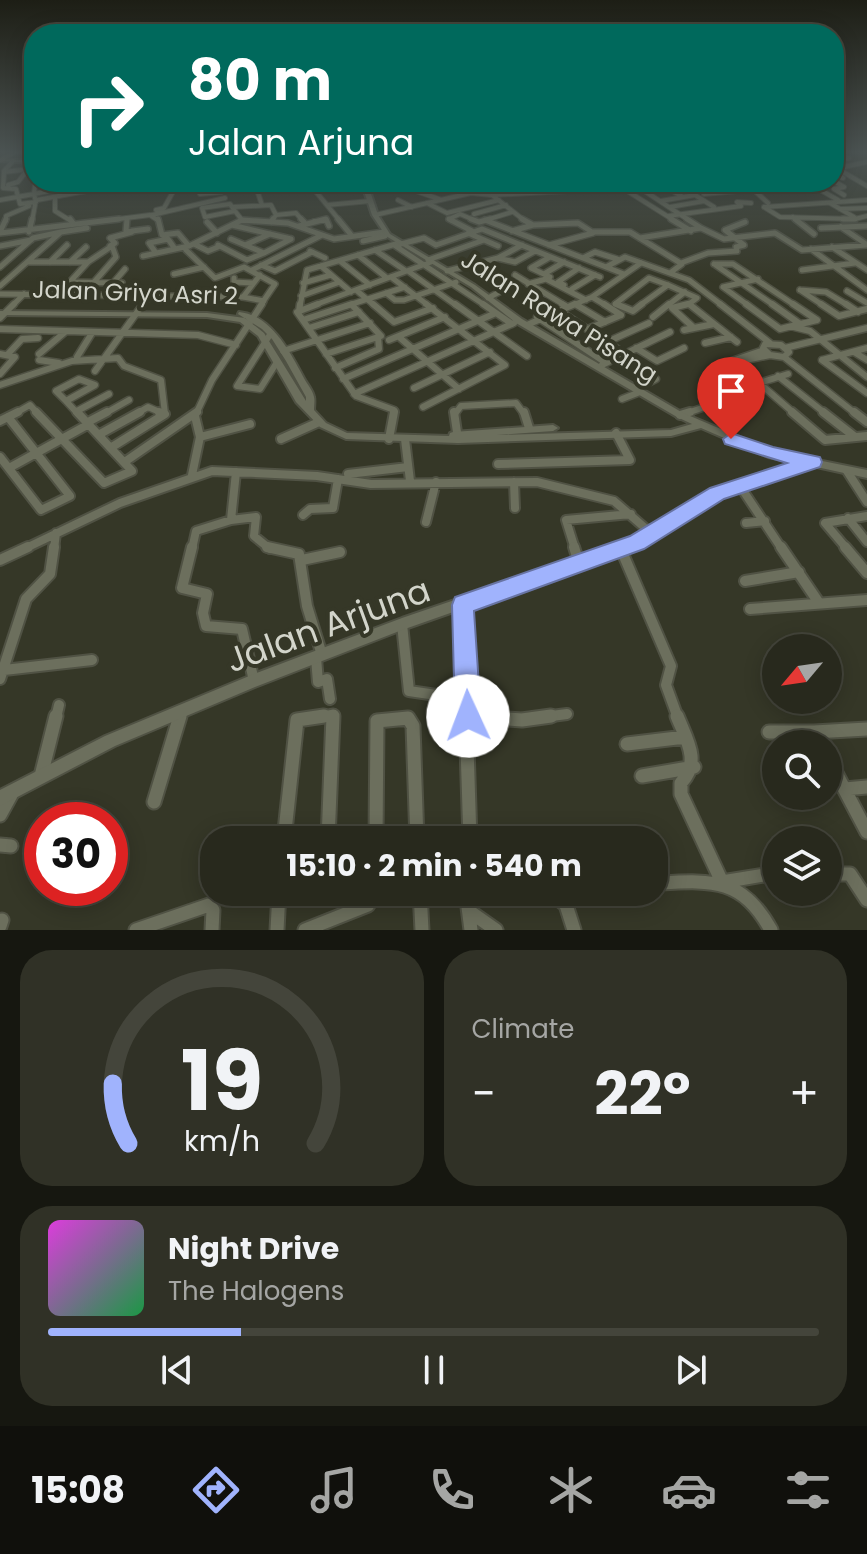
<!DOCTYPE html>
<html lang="en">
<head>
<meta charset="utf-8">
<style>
  body { margin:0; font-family:Poppins,sans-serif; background:#303126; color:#f1f3f6; height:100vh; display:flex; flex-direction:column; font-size:30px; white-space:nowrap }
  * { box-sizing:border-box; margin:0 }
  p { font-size:26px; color:#a5a6a4 }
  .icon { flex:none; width:44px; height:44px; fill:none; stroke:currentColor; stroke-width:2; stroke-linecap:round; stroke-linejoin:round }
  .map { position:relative; height:930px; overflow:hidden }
  .details { display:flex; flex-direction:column; gap:20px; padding:20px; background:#161710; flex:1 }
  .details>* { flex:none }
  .banner { position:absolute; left:24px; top:24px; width:820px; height:168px; border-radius:32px; box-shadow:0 4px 20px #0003,0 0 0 2px #44453b; background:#00695c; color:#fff; overflow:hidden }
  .needle { width:52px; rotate:241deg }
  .tools { position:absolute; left:762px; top:634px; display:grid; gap:16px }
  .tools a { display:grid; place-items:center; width:80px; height:80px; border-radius:50%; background:#28291d; box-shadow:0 4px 20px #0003,0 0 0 2px #44453b; font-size:40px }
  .speed { position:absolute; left:24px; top:802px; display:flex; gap:16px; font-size:40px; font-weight:700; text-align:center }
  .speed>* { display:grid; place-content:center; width:104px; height:104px; border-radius:50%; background:#28291d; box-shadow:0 4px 20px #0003,0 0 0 2px #44453b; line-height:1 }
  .speed .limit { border:12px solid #d22; background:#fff; color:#111 }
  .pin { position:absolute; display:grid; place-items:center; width:68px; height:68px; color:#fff; margin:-82px -34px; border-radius:50% 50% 50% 0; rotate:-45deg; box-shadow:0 0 8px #0007 }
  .pin .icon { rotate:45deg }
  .me { position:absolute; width:88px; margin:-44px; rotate:358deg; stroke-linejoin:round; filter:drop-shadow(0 0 6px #0008) }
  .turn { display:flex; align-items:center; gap:28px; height:168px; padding:0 32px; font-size:36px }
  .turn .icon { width:104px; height:104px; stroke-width:2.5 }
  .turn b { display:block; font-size:56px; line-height:68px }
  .big { font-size:60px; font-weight:700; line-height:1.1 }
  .details .widget { flex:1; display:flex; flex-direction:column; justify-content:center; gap:12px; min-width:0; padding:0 28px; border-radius:32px; background:#303126 }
  .details .dial { align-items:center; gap:0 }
  .dial svg { height:208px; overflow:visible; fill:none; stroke:#44453b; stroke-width:7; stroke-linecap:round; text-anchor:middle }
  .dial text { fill:#f1f3f6; stroke:none }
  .song { display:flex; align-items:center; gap:24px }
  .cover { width:96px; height:96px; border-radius:12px; background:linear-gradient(135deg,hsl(300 70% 55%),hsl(140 70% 35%)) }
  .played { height:8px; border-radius:4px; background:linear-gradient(90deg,#a0b3fd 25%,#44453b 25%) }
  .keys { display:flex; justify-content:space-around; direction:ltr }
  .heat { display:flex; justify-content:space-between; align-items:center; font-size:44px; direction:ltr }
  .details .tiles { flex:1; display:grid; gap:20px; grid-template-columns:1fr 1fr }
  .widget:last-child { grid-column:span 2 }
  .trip { position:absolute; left:200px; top:826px; width:468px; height:80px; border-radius:32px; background:#28291d; box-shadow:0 4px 20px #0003,0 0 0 2px #44453b; font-weight:700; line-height:80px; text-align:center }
  .dock { display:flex; height:128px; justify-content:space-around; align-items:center; background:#10100c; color:#a5a6a4 }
  .dock .icon { width:56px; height:56px }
  .dock .on { color:#a0b3fd }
  .dock b { font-size:36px; color:#f1f3f6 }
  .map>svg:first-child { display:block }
</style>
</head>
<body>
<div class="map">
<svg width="867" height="930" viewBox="0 0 867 930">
  <rect width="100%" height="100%" fill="#353727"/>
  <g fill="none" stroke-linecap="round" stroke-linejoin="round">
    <defs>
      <path id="minor-far5" d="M834,159L849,158
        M1,160L15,152
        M13,161L4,171L3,188L16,189L20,204L36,202
        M834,169L867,162
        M838,169L867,186
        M4,172L21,170
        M834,175L843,178
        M834,181L844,187L834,189L844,195
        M204,182L196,185L200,194L221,192
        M246,182L250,190H257L262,205
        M308,182L340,221
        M417,182L440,191L458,187
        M472,182L493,188L490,195
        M657,182L683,197
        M736,182L754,190L768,203
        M825,182L810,184L838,200
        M89,183L95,182
        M755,183L759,182
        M634,184L690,221
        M8,185L18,182L25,173
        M35,185L34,194L59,189
        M791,186L810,184
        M428,187L447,182
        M621,187L675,221
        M702,188L726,185
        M174,189L196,185
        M257,190L305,182
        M413,190L439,199
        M758,193L775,187
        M704,194L737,191L723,182
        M492,195L604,189L642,182
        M55,197V211L71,221
        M0,200L34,194L36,202
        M37,200L135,182
        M398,200L412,207
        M661,201L695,195L714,207
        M427,203L447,213L499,200
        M830,203L854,217
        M230,204L235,211L205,217L202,208Z
        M327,205L370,201
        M233,207L271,205L276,215L272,221
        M670,207L704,201
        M764,207L780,217L855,219L867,216
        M764,207L867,200
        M840,209L867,208
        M156,210L164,208L174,190
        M235,211L242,220
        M474,214L506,205
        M152,215L225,198
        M276,215L296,213L303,221
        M375,215L471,193L492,195L525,221
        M668,216L741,206L737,202L751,203
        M793,217L798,221
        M449,219L460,214L476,221
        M449,219L452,221
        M6,221V216L29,206
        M32,221L35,205
        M103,221L150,215L159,221
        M241,221H253
        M314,221H327
        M483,221L512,212"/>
      <path id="minor-far4" d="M70,219L73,223
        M158,219L162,235L178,233L189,246
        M301,219L304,222
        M338,219L352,236
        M449,219L472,231
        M471,219L479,222L490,219
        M671,219L691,231
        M687,219L701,228
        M795,219L814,234
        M843,219H855
        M485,220L624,274
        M207,222L217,233
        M271,222L273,219
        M232,225L291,239
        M533,225L578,223L592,232H630L682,264L670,273
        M299,226L326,219L329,226
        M841,227L866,244
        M821,228L867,226
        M132,231L148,229
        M512,231L533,225L522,219
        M0,232L6,219
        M29,232L32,219
        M61,232L87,228
        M0,233L119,219
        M468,233L498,246
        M640,238L701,228L724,239L775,233L802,250L867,245
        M363,241L385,236
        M194,244L208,251L218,247
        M401,244L424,238L436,245L482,229L600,277
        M218,245L247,260L264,253L231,239
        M245,245L270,234
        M394,245L486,306
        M522,245L498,258L515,262L535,251
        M549,245L593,233
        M0,246L31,240
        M110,246L115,243L110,238L132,232L126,231L127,219
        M832,247L867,270
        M811,249L867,290
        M186,250L215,278L244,267L275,284L260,306
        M375,250L406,271
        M310,251L325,258
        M156,253L149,243L168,239L175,249
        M264,253L291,239
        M358,255L387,278
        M143,256L189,246L242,220L288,223L334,239L384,232
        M550,257L531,268L550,277
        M583,258L595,252L617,259
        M428,260L484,240
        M340,261L370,285
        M28,262H88
        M50,262L67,245
        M70,262L86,247
        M681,263L708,253L737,251L736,247L744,245L725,230L745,222
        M714,264H733L796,306
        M714,264L775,306
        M261,265L275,271L312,252
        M321,266L351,292
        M0,267L33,238L61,232L0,286
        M606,267L625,257L689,280L723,306
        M252,270L322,235
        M802,270L855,263
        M408,271L457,306
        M447,271L498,258
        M174,274L204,267
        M544,274L564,262
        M515,275L566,306
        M391,277L429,306
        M234,278V282L253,283
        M70,282L122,283
        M113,283L125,269
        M303,283L331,275
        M528,284L546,279L586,300
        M564,285L558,282L579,268
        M668,285L697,298L689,304L692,306
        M572,289L595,275
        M356,290L375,306
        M800,290L824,306
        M800,290L826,292L849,306
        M847,291L867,303
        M386,293L395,300H404L456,282
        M0,294L243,297L264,301
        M58,295L88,262L112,246L116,257L94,282
        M301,296L340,282
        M243,297L260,275
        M592,297L607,306
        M488,298L507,288
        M575,304L579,306
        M12,306L24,294
        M142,306L150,295
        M300,306L307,270L399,243
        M312,306L431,262
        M346,306L405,287
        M571,306L592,297L641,263
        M621,306L615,304L649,278L668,285
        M639,306L668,285
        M667,306L685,292
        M680,306L689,304
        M749,306L723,287L758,279"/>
      <path id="minor-far3" d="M318,304L297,312L356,396L394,410L393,414
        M373,304L394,322L433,308
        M455,304L527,356
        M483,304L496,313
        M562,304L567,307
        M575,304L605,322
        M604,304L621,315
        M616,304L633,311L642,304
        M688,304L672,308L694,328
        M689,304L737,342
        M720,304L770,343
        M746,304L780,329L817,320
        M772,304L800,324
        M793,304L817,320
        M821,304L839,316L867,309
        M846,304L858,312
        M558,310L625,354
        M299,311L300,304
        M537,317L606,363
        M653,317L669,304
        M0,318L14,304
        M303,320L352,304
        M527,325L575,304
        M794,327L810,331L867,377
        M309,328L359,312
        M0,329L198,335L236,345
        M588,329L621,315
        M684,330L714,324
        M271,333L237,386L260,389L277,362
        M399,337L459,389
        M389,340L445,317
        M607,342L649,323
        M705,343L731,337
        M765,344L781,345L789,352L784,357L770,355L763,348Z
        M636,348L657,361L684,348
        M785,348L867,328
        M283,351L370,323
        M854,352L867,360
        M0,354L15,357L0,374
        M8,354L22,339L38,338
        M39,354L65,332
        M326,354L381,336L352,305
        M77,357L92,333
        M784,357L856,414
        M39,360L59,363
        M822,360L867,393
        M822,360L867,348
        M726,363L764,350
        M726,364L770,355
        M602,365L670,332
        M335,368L379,349L378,337
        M95,371L143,304
        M729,374L759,383L795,414
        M778,376L826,414
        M79,379L95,385L66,401L56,391Z
        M343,379L496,313L512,324
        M759,383L788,374
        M0,385L72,361L118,358L124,366L161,380L165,414
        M414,388L490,352
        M636,389L656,379
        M354,394L514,323
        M622,399L640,392
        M66,401L78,414
        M423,407L505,365L426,304
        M77,411L109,394
        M14,414L30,405L38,414
        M104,414L129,400
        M136,414L148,407L164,414
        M196,414L212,380L262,304
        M455,414L461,406L516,403L524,414
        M684,414L732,398L734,388L728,372"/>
      <path id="minor-far2" d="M36,412L104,483L132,471L77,412
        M454,412L458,439
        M524,412L529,428
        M792,412L825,440L867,436
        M823,412L855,437
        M854,412L867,422
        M680,415L690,412
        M0,421L18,412
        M88,422L107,412
        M100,434L140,412
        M200,437L250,424
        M281,439L319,422
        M389,439L394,412
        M405,439L410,481
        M112,447L165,414L159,412
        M0,457L41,510L70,496L8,417
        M126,461L197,412
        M498,464L630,460L616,433
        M9,468L89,424
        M847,471L867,502
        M348,474L408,467
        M192,475L200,437L195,416
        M514,482L515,508
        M740,486L782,549
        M303,515L310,509L333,508L338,479
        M848,518L867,542
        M231,520L256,517L254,536L270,549
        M426,522L436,482
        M746,523L765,521
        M24,549L120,503L212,471L317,476L371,484L537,482L614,501L652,534
        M54,549L56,533
        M192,549L196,531L231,520L236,472
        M575,549L566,520L631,514
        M847,549L825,523L867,516"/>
      <path id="minor-far1" d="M192,547L182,588L207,594L203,613L206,626L242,629L254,681
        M267,547L299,554L307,606L322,655
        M574,547L579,563
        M620,547L671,666L666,685L678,718
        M781,547L819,603
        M845,547L867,573
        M0,560L28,547
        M302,560L340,552
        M745,581L799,572
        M463,605L466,718
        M750,609L867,600
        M402,624L409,691L450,697
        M316,658L318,682L327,679L330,699
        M4,670L92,660
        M0,679L26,599L50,574L54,547
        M468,716L496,718
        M56,718L59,705
        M180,718L182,711
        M310,718L332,715L334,718
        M536,718L567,714"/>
      <path id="minor" d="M466,716L470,840
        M469,716L522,720L551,716
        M677,716C687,741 701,761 681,783V794L722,882L776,873
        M769,732H814
        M627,744L685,737
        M820,744L814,732L867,729
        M828,758L867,832
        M41,776L56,716
        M642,776L694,767
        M845,789L867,787
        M154,802L180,716
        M0,815L11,795
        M284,840L297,720L324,716
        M328,840L333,716
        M376,840L377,721L408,718L413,726L417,840
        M0,845L11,846
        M828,874H850L867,900
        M661,883C714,880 743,879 771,930
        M420,892L422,930
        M466,892L471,930
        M550,892L566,905L574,930
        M469,911L496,930
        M0,926L2,920
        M136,930L209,905L213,910L212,930
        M277,930L279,892
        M305,930L368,905"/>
      <path id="tertiary" d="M0,159L34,161V163L0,161Z
        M361,182H367L378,215L390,234L475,285L522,319L683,413L773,451L867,470V478L812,466L721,496L641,546L402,630L255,687L115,746L0,806V790L105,736L254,674L402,618L633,539L713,490L797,463L768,457L701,428L671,436L458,443L346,439L320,427L296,402L258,336L240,322L207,317L0,315V311L207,313L245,318L264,333L306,401V397L286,361L272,339L262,329L238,314L239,312C272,315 291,354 305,380C308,385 313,391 314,397C315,400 314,406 314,410L326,423L347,433L449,436L450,433L453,432L553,425L558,428L553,431L497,435L671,430L692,424L677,417L516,323L471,287L386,236L372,215Z"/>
    </defs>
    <!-- minor-far5 casing -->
    <use href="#minor-far5" stroke="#505244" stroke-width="6"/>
    <!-- minor-far4 casing -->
    <use href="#minor-far4" stroke="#505244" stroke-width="8"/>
    <!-- minor-far3 casing -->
    <use href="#minor-far3" stroke="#505244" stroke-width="9"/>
    <!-- minor-far2 casing -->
    <use href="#minor-far2" stroke="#505244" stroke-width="12"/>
    <!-- minor-far1 casing -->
    <use href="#minor-far1" stroke="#505244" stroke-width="14"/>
    <!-- minor casing -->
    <use href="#minor" stroke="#505244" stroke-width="17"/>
    <!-- tertiary casing -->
    <use href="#tertiary" stroke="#505244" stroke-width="4"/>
    <!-- minor-far5 -->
    <use href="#minor-far5" stroke="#6c6f5d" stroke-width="4"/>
    <!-- minor-far4 -->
    <use href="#minor-far4" stroke="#6c6f5d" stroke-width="5"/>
    <!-- minor-far3 -->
    <use href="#minor-far3" stroke="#6c6f5d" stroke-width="6"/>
    <!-- minor-far2 -->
    <use href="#minor-far2" stroke="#6c6f5d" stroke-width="8"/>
    <!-- minor-far1 -->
    <use href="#minor-far1" stroke="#6c6f5d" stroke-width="10"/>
    <!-- minor -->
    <use href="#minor" stroke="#6c6f5d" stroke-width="13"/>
    <!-- tertiary -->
    <use href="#tertiary" fill="#6c6f5d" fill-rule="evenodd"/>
  </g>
  <!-- sky -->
  <linearGradient id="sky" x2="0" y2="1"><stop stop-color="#1d1e15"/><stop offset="0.54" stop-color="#4b5352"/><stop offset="1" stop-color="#4b5352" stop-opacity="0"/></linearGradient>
  <rect width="867" height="282" fill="url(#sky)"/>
  <!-- route -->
  <path fill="#a0b3fd" stroke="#6874a4" stroke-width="2" d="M731,433L773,447L820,457L822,462L820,467L724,499L644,549L474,611L481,716L477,725L468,729L458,725L455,716L452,605L455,597L630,536L710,488L787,463L725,444L723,439Z"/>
  <g text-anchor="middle" stroke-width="8" stroke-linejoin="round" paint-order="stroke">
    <!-- far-street labels -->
    <g font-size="24" fill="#d3d5cb" stroke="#353727">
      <text transform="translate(135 293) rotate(2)" y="8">Jalan Griya Asri 2</text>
      <text transform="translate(559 317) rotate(32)" y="8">Jalan Rawa Pisang</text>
    </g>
    <!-- near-street labels -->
    <g font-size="34" fill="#d3d5cb" stroke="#353727">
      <text transform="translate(328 625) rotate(-20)" y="12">Jalan Arjuna</text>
    </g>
  </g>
</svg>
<div class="tools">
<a><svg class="needle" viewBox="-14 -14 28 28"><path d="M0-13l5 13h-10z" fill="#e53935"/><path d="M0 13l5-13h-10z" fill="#a5a6a4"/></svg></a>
<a><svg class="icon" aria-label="search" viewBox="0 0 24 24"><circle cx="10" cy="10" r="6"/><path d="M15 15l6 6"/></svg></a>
<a><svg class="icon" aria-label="layers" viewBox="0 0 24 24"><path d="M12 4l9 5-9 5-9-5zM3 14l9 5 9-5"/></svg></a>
</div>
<div class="speed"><div class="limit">30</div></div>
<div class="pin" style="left:731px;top:439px;background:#d93025"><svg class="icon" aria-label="arrive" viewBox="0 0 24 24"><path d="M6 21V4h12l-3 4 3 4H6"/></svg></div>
<svg class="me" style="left:468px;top:716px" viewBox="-20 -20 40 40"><circle r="19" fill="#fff"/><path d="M0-13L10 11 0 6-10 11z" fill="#a0b3fd"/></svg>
<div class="trip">15:10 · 2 min · 540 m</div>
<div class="banner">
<div class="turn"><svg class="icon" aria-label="right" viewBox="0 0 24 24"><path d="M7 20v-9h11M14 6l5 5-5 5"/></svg><div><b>80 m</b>Jalan Arjuna</div></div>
</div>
</div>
<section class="details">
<div class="tiles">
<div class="widget dial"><svg viewBox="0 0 100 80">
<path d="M14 69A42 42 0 1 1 86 69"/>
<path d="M14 69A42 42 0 0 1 8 46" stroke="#a0b3fd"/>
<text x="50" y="56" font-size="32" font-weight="700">19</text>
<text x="50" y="72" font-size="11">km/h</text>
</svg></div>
<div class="widget"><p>Climate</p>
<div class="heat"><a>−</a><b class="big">22°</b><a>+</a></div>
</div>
<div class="widget">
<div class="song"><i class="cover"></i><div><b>Night Drive</b><p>The Halogens</p></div></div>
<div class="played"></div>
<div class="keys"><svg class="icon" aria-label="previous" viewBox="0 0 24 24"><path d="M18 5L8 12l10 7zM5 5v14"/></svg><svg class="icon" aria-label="pause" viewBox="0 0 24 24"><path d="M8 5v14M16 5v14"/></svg><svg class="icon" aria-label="next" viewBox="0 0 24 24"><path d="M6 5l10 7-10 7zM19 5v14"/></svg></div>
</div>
</div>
</section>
<nav class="dock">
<b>15:08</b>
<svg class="icon on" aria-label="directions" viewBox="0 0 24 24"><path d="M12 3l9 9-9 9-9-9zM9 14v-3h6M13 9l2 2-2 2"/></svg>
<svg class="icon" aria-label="music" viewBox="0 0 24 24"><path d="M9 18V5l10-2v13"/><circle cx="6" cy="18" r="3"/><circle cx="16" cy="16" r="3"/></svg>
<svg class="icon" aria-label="phone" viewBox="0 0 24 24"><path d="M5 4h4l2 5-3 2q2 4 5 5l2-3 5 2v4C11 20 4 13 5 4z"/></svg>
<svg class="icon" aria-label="climate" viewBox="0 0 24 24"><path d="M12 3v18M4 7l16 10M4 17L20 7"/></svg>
<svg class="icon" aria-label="car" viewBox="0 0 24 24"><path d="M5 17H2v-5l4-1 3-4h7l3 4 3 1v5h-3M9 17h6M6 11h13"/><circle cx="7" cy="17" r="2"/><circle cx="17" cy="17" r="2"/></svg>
<svg class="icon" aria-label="filters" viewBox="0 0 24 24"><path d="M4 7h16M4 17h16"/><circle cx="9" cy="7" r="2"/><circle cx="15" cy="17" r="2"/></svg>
</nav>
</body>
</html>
